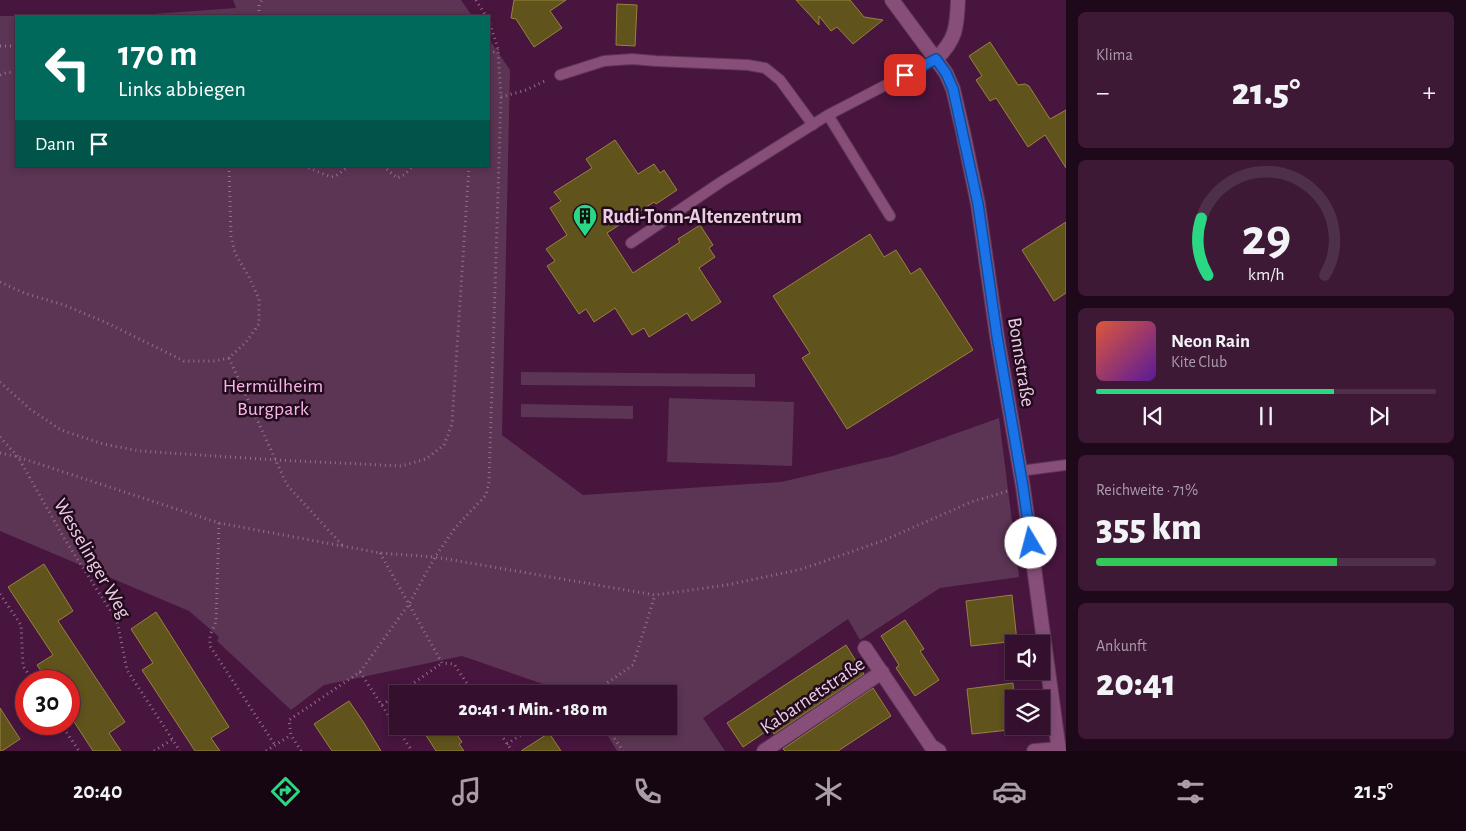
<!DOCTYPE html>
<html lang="de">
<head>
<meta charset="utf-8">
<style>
  body { margin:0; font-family:"Alegreya Sans",sans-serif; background:#3d1936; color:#f1f3f6; height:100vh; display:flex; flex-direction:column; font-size:19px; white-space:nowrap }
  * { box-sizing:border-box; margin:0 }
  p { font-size:16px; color:#aa9daa }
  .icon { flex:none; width:28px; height:28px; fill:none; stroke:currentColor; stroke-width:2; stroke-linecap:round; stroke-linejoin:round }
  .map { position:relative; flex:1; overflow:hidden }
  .details { display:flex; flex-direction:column; gap:12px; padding:12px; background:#1d0919; width:400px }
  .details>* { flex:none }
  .guide { position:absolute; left:15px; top:15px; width:475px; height:152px; border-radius:0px; box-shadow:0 2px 8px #0003,0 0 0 1px #4f304a; background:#00695c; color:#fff; overflow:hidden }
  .controls { position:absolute; left:1005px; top:635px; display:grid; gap:10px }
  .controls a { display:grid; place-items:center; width:45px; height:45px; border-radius:0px; background:#35102e; box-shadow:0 2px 8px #0003,0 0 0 1px #4f304a; font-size:25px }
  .speed { position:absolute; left:15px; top:670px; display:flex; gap:10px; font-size:25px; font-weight:700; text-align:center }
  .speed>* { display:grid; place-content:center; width:65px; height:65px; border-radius:50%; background:#35102e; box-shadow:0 2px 8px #0003,0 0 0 1px #4f304a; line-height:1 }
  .speed .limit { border:8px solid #d22; background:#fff; color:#111 }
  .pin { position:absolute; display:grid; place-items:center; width:42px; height:42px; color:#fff; margin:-21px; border-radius:10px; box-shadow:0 2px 8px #0006 }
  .me { position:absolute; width:55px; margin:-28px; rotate:352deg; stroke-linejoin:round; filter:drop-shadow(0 0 4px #0008) }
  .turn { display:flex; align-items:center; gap:18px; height:105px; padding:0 20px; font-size:22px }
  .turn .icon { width:65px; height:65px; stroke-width:2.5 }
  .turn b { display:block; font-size:35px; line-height:42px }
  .then { display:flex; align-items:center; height:48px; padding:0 20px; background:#0003; gap:10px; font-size:19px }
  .big { font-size:38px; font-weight:800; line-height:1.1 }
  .details .widget { flex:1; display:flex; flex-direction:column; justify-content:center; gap:8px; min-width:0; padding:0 18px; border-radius:8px; background:#3d1936 }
  .details .dial { align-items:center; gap:0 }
  .dial svg { height:130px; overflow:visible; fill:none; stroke:#4f304a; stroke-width:7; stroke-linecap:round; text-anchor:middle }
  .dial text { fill:#f1f3f6; stroke:none }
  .song { display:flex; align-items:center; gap:15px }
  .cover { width:60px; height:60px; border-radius:8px; background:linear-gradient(135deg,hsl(10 70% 55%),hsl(270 70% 35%)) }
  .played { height:5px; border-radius:2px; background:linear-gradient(90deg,#2ad884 70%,#4f304a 70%) }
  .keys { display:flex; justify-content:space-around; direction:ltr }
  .heat { display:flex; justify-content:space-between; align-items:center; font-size:28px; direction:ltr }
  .charge { height:8px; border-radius:4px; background:linear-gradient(90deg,#34c759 71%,#4f304a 0) }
  .trip { position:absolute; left:389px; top:685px; width:288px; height:50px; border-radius:0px; background:#35102e; box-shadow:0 2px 8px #0003,0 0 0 1px #4f304a; font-weight:800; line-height:50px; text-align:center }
  .tab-bar { display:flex; height:80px; justify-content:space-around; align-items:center; background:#150612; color:#aa9daa }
  .tab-bar .icon { width:35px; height:35px }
  .tab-bar .current { color:#2ad884 }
  .tab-bar b { font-size:22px; color:#f1f3f6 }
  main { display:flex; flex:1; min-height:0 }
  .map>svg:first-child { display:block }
</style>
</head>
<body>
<main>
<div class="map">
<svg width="1066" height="751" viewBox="0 0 1066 751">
  <rect width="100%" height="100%" fill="#47153e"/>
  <!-- green -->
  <path fill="#5b3553" d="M233,0H461L472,16H125L236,8Z
    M0,16H44H16V166H489V39L510,70L502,435L583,495L781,482L893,456L999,418L1019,577L940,588L860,640L848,619L703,718L725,751H617L602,726H668V694H572L462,656L324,685L291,710L217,641L219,637L189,611L0,531Z
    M521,372L755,374V387L521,385Z
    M669,398L794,402L792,466L667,462Z
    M521,404L633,406V419L521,417Z"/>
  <!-- building -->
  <path fill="#60531c" stroke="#96843c" d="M514,0H566L550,11L562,28L534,47L516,19L511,18Z
    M796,0H850L864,17L883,20L853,44L837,27L831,31L819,16V25Z
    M617,4L637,5L635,46L616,45Z
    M990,42L1018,85L1025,84L1029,86L1050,119L1066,110V168L1045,135L1028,147L996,98L990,101L976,80L982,76L969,56Z
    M615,140L638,174L654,164L660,173L664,170L677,190L656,204L654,202L607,233L633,273L680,242L678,239L700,225L713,245L709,248L715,257L699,268L721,302L692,321L687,313L649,337L644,328L632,335L615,308L594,322L586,309L579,314L547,266L555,261L546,249L567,235L550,208L561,201L554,192L592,168L586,159Z
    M1066,222V293L1054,301L1022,250Z
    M870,234L884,257L896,250L911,274L920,268L973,350L847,429L802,358L810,353L773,296Z
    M44,564L73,611L58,621L125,722L109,733L121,751H93L69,714V681H48L37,665L53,655L8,587Z
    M1012,595L1017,641L971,646L966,601Z
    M156,612L229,727L211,738L220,751H195L142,670L153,663L131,629Z
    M905,620L924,649L920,651L939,680L915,696L896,668L899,665L881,636Z
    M846,645L864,674L774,734L771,728L743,747L727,723Z
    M1013,683L1014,699V726H1018V729L972,734L967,689Z
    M873,688L891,716L838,751H785L783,749Z
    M349,701L364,723L381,751H332L314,724Z
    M0,708L20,739L2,751H0Z
    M420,726H451L462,742L459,744L464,751H436Z
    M549,733L561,751H521Z"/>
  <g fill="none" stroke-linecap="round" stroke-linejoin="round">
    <defs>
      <path id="service" d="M560,75L604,61L632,59L656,61L748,65L765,68L780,80L813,125
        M828,115L890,216
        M631,243L721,182L828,115L936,59
        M1020,471L1066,465"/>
      <path id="minor" d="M892,0L946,73L953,89L963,132L978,204L997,336L1023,487L1059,751
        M936,59C956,40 957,27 958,0
        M865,648L931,746L939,751
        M764,751L882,672
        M1034,751L1059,749"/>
    </defs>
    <!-- service casing -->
    <use href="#service" stroke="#5d3556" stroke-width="12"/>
    <!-- minor casing -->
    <use href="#minor" stroke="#5d3556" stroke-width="16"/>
    <!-- path -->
    <path stroke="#986e8f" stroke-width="3" stroke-dasharray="1 4" stroke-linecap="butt" d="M476,0L486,16
      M259,16V5L262,0
      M0,46H16
      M489,55L498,49
      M0,75L8,72L16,73
      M501,97L526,90L547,80
      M304,166L331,177L336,176L349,166
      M383,166L397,178L404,175L413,166
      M0,282L24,293L64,305L107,323L184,361H215L229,358L246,342L259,324V299L249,277L235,253L231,236L229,166
      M229,358L287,485L343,546
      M0,382L30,409L61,430L103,444L140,451L276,460L401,466L426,459L444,445L452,424L469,166
      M0,437L18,457L64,538L117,621L127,670L180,751
      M0,453L18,457L219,523L380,553L435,557L655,595L727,585L802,569L882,541L971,502L1008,491
      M219,523L216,622L210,635V646L275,745
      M380,553L442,663L454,664L474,694
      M0,594L21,625L23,666L33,681
      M360,672L412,751
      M398,694L442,663
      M591,694L633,665L655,595
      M382,705L398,694
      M61,724L79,751
      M495,726L512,751
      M606,726L623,751
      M507,744L534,726
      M154,751L173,739
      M266,751L291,735
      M301,751L291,735L289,720L360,672L409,604L435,557L455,528L486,495L489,482L501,97L498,49L489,21"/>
    <!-- service -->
    <use href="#service" stroke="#864e79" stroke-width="10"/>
    <!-- minor -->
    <use href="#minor" stroke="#864e79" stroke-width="14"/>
  </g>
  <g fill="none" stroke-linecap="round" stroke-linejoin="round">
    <defs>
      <path id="route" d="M905,75L936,59L946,73L953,89L978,204L997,336L1023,487L1031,543"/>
    </defs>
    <!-- route casing -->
    <use href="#route" stroke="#114b97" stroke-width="12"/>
    <!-- route -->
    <use href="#route" stroke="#1a73e8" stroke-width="9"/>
  </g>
  <!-- icons -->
  <defs>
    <symbol id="building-pin" viewBox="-11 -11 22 30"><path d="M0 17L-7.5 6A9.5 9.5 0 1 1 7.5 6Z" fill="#2ad884" stroke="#210b1d"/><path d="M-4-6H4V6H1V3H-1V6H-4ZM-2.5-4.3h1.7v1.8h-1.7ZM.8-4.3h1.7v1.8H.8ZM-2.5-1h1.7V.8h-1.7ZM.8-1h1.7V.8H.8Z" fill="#111"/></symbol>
  </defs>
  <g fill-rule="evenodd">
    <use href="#building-pin" x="571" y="202" width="28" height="38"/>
  </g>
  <g text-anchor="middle" stroke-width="5" stroke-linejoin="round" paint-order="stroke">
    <!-- poi labels -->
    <g font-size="20" font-weight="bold" fill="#edcde4" stroke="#210b1d" text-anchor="start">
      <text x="602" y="223">Rudi-Tonn-Altenzentrum</text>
    </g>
    <!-- street labels -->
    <g font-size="20" fill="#edcde4" stroke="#210b1d">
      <text transform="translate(1022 362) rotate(81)" y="7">Bonnstraße</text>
      <text transform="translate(93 558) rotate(60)" y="7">Wesselinger Weg</text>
      <text transform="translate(812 695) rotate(-34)" y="7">Kabarnetstraße</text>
    </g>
    <!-- park labels -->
    <g font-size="20" fill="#f9b6e8" stroke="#210b1d">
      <text x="273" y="392">Hermülheim<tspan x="273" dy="23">Burgpark</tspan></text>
    </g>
  </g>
</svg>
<div class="controls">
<a><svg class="icon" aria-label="sound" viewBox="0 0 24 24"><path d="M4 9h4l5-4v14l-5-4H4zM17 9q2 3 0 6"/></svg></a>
<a><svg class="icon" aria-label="layers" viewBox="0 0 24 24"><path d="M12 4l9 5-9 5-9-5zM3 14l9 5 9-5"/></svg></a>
</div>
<div class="speed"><div class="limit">30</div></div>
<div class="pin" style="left:905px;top:75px;background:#d93025"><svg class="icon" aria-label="arrive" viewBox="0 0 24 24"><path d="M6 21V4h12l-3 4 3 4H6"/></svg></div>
<svg class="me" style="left:1031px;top:543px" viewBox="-20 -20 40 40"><circle r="19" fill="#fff"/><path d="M0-13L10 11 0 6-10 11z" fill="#1a73e8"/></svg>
<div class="trip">20:41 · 1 Min. · 180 m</div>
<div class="guide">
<div class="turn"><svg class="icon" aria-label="left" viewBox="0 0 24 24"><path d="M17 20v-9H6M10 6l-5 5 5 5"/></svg><div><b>170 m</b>Links abbiegen</div></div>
<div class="then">Dann<svg class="icon" aria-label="arrive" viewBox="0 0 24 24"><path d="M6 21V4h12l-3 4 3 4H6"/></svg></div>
</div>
</div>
<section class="details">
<div class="widget"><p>Klima</p>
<div class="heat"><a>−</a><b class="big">21.5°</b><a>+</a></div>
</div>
<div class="widget dial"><svg viewBox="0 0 100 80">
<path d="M14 69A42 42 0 1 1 86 69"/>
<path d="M14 69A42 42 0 0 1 10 34" stroke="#2ad884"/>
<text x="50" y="56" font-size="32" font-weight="700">29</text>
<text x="50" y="72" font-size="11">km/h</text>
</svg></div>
<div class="widget">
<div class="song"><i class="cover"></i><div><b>Neon Rain</b><p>Kite Club</p></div></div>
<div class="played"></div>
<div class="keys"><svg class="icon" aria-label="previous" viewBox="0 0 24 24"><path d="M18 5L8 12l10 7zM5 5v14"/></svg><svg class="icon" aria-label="pause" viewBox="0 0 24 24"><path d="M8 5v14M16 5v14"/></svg><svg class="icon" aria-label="next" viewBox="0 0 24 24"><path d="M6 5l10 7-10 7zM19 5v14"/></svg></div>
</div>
<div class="widget"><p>Reichweite · 71%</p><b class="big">355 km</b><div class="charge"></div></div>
<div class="widget"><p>Ankunft</p><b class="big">20:41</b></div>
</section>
</main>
<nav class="tab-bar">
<b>20:40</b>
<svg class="icon current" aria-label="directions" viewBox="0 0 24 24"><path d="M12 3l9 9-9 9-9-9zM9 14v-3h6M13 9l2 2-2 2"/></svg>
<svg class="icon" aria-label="music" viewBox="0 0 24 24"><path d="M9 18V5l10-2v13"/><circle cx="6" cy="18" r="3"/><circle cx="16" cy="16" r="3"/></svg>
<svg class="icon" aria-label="phone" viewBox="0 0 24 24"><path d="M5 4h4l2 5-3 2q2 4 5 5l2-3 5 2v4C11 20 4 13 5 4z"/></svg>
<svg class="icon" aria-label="climate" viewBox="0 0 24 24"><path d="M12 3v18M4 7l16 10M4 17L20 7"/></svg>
<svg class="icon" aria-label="car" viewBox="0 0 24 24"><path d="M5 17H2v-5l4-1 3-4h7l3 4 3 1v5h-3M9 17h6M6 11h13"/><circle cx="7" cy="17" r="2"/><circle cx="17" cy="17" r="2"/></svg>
<svg class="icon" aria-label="filters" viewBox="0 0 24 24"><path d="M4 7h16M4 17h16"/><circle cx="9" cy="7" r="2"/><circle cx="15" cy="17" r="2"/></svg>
<b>21.5°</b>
</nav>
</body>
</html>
